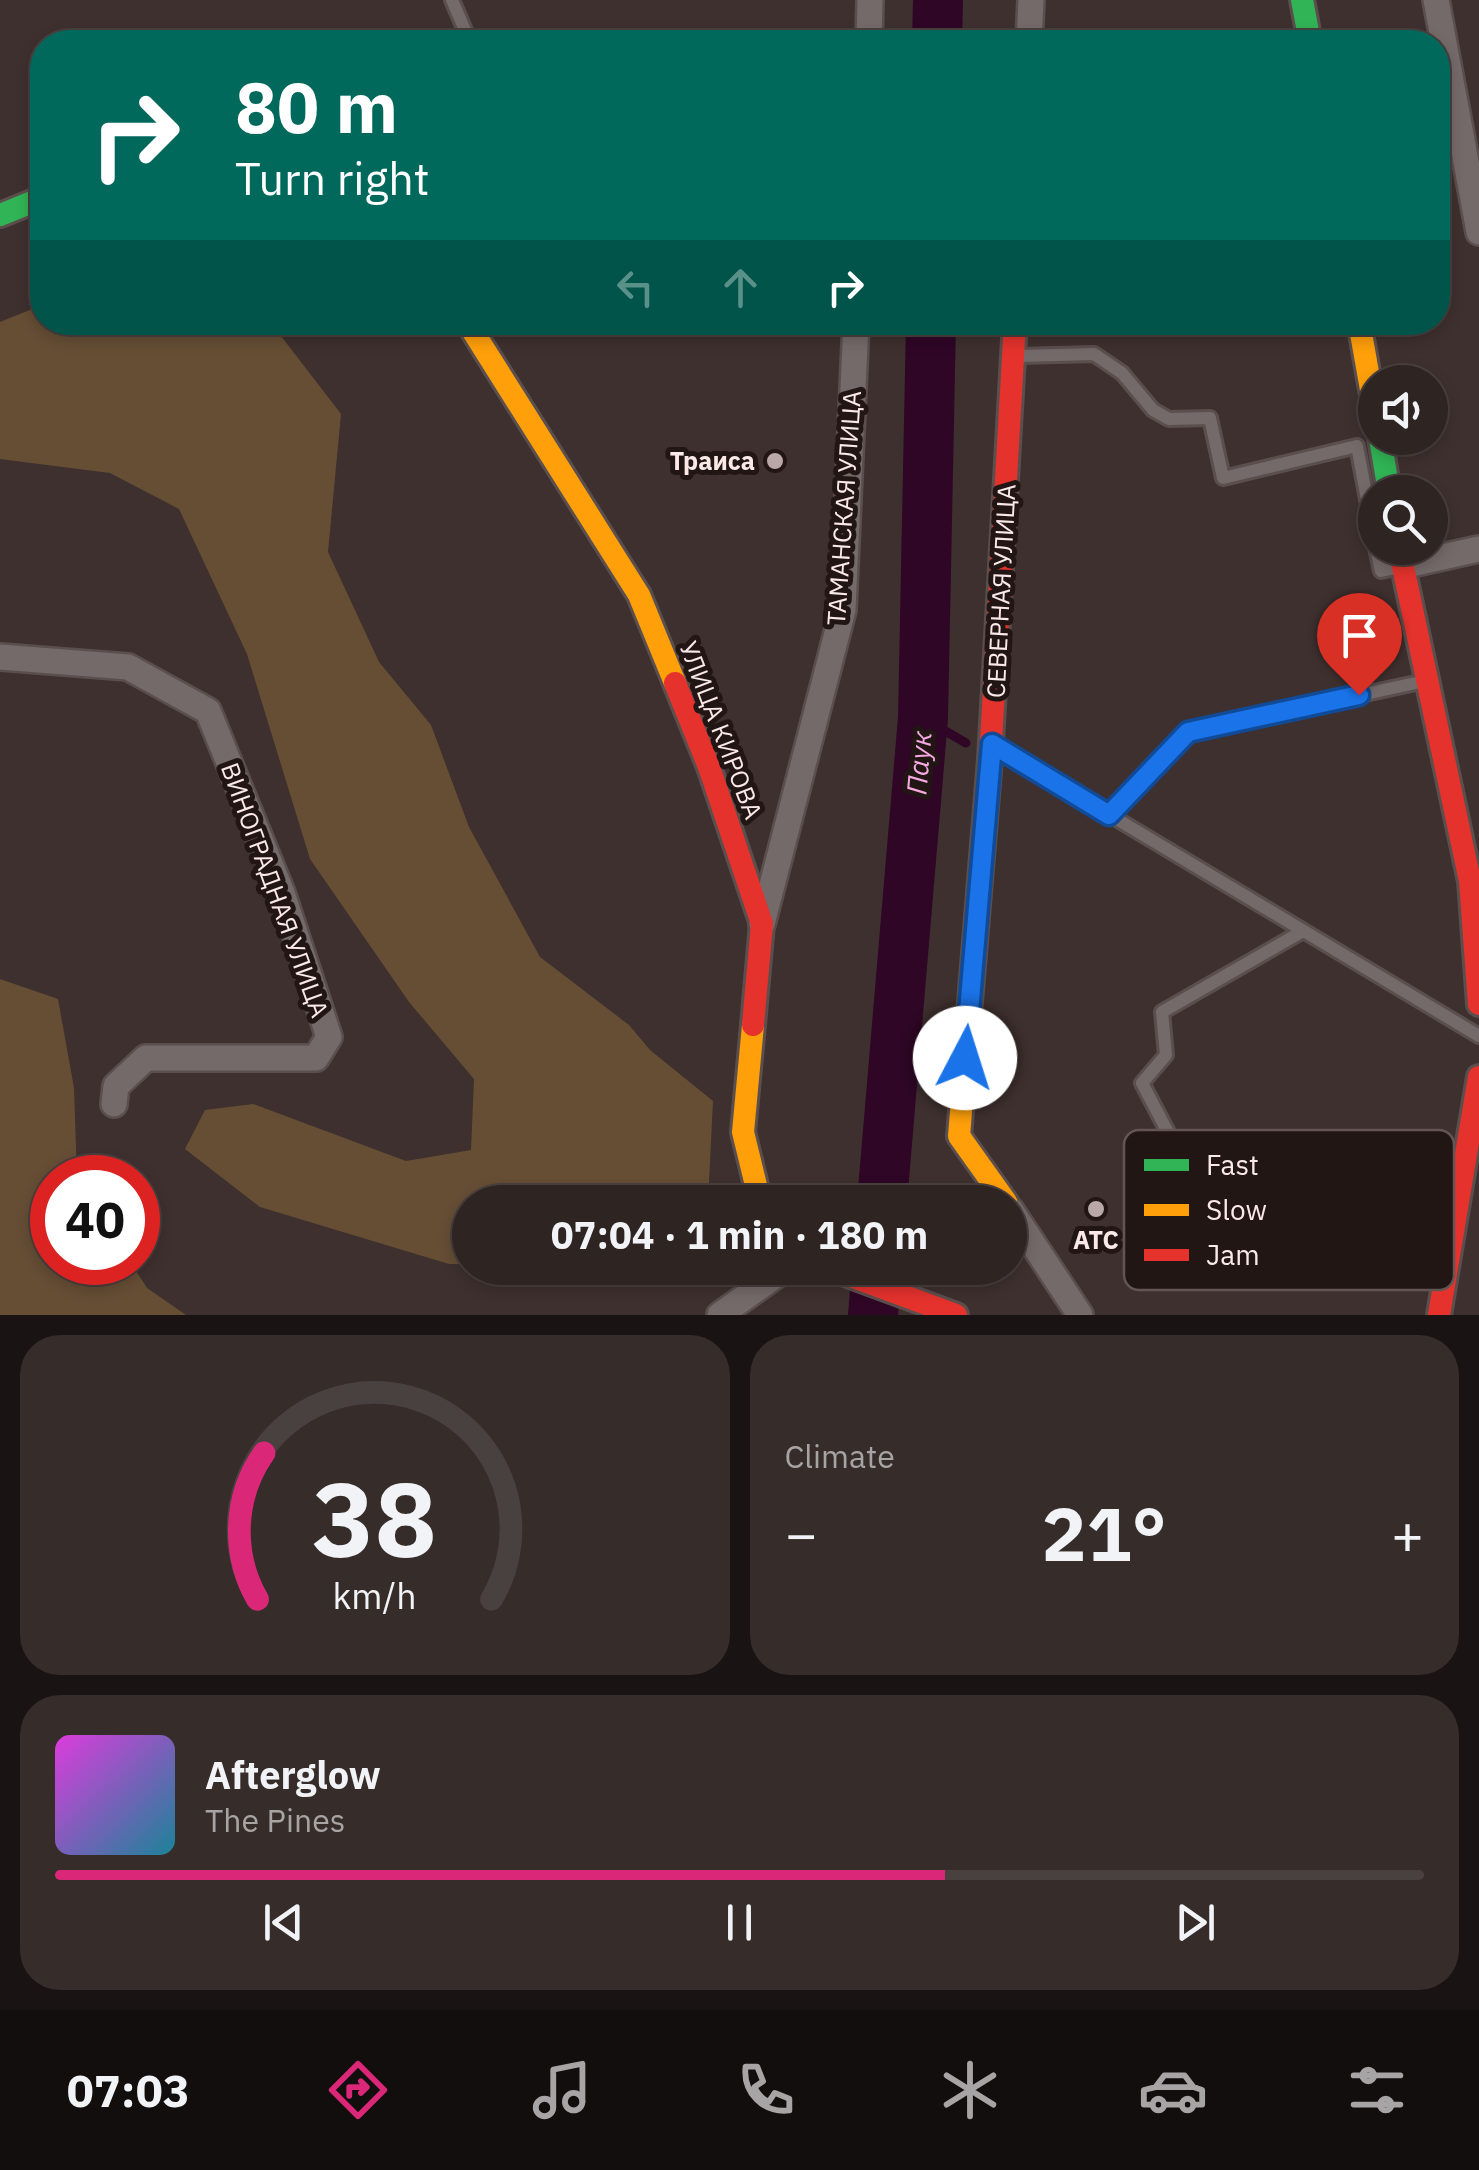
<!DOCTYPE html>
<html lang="en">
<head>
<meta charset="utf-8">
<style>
  body { margin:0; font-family:"IBM Plex Sans",sans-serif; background:#362c2a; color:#f1f3f6; height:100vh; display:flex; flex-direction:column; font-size:38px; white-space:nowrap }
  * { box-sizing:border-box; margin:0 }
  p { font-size:32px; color:#a7a4a5 }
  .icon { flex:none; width:55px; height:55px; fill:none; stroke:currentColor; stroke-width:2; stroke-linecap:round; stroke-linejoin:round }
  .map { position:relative; height:1315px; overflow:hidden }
  .drawer { display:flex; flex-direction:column; gap:20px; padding:20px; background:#191413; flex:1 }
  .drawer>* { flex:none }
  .banner { position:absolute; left:30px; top:30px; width:1420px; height:305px; border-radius:40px; box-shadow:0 5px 15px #0003,0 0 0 2px #494140; background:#00695c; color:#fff; overflow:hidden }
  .buttons { position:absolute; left:1358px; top:365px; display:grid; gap:20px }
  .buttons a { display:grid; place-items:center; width:90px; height:90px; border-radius:50%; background:#2e2422; box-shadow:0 5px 15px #0003,0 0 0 2px #494140; font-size:50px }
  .speed { position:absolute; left:30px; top:1155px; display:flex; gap:20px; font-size:50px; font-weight:700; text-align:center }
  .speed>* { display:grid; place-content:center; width:130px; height:130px; border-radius:50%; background:#2e2422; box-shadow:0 5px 15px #0003,0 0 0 2px #494140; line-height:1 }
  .speed .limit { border:15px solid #d22; background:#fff; color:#111 }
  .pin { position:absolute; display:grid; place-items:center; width:85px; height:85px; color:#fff; margin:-102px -42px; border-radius:50% 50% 50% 0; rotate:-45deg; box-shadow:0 0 10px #0007 }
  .pin .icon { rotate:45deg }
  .me { position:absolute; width:110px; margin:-55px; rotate:5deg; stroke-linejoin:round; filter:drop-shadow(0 0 8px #0008) }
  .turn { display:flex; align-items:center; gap:35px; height:210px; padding:0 40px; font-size:45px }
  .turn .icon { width:130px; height:130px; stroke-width:2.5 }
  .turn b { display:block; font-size:70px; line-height:85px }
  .lanes { display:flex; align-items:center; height:95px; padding:0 40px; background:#0003; justify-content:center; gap:50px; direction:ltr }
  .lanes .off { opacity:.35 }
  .big { font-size:75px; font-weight:700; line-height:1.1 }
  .drawer .widget { flex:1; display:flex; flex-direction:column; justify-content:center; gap:15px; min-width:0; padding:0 35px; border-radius:40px; background:#362c2a }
  .drawer .dial { align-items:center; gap:0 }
  .dial svg { height:260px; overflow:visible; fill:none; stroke:#494140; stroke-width:7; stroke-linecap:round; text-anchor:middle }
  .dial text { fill:#f1f3f6; stroke:none }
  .song { display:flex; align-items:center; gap:30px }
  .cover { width:120px; height:120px; border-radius:15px; background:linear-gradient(135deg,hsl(300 70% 55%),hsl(190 70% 35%)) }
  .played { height:10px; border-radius:5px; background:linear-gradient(90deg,#db2777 65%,#494140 65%) }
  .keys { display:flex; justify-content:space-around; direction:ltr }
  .heat { display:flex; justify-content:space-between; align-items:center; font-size:55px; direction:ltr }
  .drawer .tiles { flex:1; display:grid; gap:20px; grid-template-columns:1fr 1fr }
  .widget:last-child { grid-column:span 2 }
  .trip { position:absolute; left:452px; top:1185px; width:575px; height:100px; border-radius:50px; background:#2e2422; box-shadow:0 5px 15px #0003,0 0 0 2px #494140; font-weight:700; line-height:100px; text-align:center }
  .menu { display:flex; height:160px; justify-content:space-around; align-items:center; background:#120e0e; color:#a7a4a5 }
  .menu .icon { width:70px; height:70px }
  .menu .active { color:#db2777 }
  .menu b { font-size:45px; color:#f1f3f6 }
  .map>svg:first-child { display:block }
</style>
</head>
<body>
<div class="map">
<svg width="1479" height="1315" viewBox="0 0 1479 1315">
  <rect width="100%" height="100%" fill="#3e302e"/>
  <!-- green -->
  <path fill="#664e35" d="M42,305V322L271,323L341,414L328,552L379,662L431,725L469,827L540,957L629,1025L650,1050L713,1101L708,1202H470V1264H449L260,1207L185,1149L205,1110L253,1104L406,1161L471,1150L474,1079L409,1002L310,859L247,654L179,509L110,473L0,459V322Z
    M0,979L58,999L74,1088L77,1177L52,1178V1262L131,1263L147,1288L186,1315H0Z"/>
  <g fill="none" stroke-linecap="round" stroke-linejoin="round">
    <!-- stream -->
    <path stroke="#2f0626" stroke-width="9" d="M923,718L966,743"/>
    <!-- river -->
    <path stroke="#2f0626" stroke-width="50" d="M937,42L938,0
      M882,1202L923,718L931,322
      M873,1315L877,1268"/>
    <defs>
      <path id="lane" d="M452,0L470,42
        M1019,356L1094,354L1122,373L1153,410L1169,419L1210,418L1223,478L1357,446L1375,542
        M1376,548L1381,571L1400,567
        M998,748L1479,1036
        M1109,815L1189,732L1425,681
        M1232,1254L1142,1083L1166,1055L1162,1012L1303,931"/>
      <path id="street" d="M1436,0L1479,232
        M869,42L870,0
        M1029,42L1031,0
        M1402,566L1479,549
        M0,657L128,667L208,711L282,893L329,1037L316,1058H146L116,1086L114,1104
        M762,924L843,610L856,322
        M1010,1209L1080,1315
        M720,1315L786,1268"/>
      <path id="fast" d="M1302,0L1310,42
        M0,215L42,198
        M1380,438L1389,492"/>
      <path id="slow" d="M467,322L639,595L675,683
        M1359,322L1375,412
        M990,759L959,1136L1006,1202
        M753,1025L743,1132L760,1202"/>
      <path id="jam" d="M1399,548L1470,881L1479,1004
        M675,683L709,767L762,924L753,1025
        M990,759L1015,322
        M829,1268L956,1315
        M1439,1315L1479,1077"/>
    </defs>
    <!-- lane casing -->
    <use href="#lane" stroke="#5b4f4e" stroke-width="18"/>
    <!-- street casing -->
    <use href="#street" stroke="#5b4f4e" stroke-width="30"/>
    <!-- fast casing -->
    <use href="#fast" stroke="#5b4f4e" stroke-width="28"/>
    <!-- slow casing -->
    <use href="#slow" stroke="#5b4f4e" stroke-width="28"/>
    <!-- jam casing -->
    <use href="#jam" stroke="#5b4f4e" stroke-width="28"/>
    <!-- lane -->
    <use href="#lane" stroke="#746a69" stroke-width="12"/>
    <!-- street -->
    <use href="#street" stroke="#746a69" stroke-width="25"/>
    <!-- fast -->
    <use href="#fast" stroke="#30b455" stroke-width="22"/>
    <!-- slow -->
    <use href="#slow" stroke="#ff9f0a" stroke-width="22"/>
    <!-- jam -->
    <use href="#jam" stroke="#e5322d" stroke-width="22"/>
  </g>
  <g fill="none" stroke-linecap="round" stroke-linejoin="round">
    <defs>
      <path id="route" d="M965,1058L992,744L1109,815L1188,732L1359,695"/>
    </defs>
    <!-- route casing -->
    <use href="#route" stroke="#114b97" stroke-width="25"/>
    <!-- route -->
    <use href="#route" stroke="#1a73e8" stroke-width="18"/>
  </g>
  <!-- markers -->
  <g fill="#b9a8a7" stroke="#221615" stroke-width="4">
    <circle cx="775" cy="461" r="10"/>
    <circle cx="1096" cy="1209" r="10"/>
  </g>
  <g text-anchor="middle" stroke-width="10" stroke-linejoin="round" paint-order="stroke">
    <!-- poi labels -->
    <g font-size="25" font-weight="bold" fill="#fbe9e8" stroke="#221615" text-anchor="end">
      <text x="755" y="470">Траиса</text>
      <text x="1096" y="1249" text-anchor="middle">АТС</text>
    </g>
    <!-- street labels -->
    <g font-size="25" fill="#fbe9e8" stroke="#221615">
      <text transform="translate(844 508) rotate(-86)" y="9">ТАМАНСКАЯ УЛИЦА</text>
      <text transform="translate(1001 591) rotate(-87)" y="9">СЕВЕРНАЯ УЛИЦА</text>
      <text transform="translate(721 730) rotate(69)" y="9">УЛИЦА КИРОВА</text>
      <text transform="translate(275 890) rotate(70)" y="9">ВИНОГРАДНАЯ УЛИЦА</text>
    </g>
    <!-- water labels -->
    <g font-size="28" font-style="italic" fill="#f6a8e1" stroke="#221615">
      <text transform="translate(919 763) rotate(-85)" y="10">Паук</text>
    </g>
  </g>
  <!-- legend -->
  <rect x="1124" y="1130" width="330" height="160" rx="15" fill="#221615" stroke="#635554" stroke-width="2.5"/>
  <rect x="1144" y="1159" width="45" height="12" fill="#30b455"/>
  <rect x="1144" y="1204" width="45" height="12" fill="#ff9f0a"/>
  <rect x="1144" y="1249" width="45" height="12" fill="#e5322d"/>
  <g font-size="28" fill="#fbe9e8">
    <text x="1206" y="1175">Fast</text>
    <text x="1206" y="1220">Slow</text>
    <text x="1206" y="1265">Jam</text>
  </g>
</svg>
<div class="buttons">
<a><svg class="icon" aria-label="sound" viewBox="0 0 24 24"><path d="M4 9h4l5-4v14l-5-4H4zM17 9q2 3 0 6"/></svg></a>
<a><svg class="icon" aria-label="search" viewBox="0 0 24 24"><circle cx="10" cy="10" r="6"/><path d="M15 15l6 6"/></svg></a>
</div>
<div class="speed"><div class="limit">40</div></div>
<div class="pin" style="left:1359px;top:695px;background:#d93025"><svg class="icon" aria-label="arrive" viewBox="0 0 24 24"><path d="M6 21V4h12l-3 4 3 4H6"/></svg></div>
<svg class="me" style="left:965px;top:1058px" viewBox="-20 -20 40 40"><circle r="19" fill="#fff"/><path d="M0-13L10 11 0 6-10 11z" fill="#1a73e8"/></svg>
<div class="trip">07:04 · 1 min · 180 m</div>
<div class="banner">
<div class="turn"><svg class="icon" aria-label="right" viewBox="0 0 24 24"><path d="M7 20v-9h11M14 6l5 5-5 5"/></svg><div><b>80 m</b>Turn right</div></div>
<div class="lanes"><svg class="icon off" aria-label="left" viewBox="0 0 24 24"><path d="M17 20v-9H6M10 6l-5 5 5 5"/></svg><svg class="icon off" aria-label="ahead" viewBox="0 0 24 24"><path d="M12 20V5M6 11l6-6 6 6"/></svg><svg class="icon" aria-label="right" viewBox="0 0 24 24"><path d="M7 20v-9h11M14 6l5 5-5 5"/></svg></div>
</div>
</div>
<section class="drawer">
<div class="tiles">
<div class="widget dial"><svg viewBox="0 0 100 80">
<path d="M14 69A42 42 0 1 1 86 69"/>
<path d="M14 69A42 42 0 0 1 16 24" stroke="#db2777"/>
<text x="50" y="56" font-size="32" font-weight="700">38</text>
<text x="50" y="72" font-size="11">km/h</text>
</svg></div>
<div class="widget"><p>Climate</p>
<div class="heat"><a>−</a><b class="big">21°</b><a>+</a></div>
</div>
<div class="widget">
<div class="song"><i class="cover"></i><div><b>Afterglow</b><p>The Pines</p></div></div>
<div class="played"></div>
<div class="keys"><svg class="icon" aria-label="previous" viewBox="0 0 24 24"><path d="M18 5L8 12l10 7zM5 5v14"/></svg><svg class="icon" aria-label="pause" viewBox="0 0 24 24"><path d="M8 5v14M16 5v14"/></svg><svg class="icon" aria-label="next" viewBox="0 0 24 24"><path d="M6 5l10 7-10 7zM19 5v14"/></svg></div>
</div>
</div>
</section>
<nav class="menu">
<b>07:03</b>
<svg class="icon active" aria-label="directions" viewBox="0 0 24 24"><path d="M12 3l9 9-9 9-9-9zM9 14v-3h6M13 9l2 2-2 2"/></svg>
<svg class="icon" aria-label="music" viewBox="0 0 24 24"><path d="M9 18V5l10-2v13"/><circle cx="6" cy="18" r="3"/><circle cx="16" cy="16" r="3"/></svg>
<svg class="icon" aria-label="phone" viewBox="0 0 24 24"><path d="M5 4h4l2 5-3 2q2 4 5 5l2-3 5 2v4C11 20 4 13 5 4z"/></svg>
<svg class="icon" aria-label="climate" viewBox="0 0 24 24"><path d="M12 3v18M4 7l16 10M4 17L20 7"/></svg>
<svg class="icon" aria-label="car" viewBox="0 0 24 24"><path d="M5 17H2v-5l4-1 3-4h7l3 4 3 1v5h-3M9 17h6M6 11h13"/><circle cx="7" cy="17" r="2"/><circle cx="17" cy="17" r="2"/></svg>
<svg class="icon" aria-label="filters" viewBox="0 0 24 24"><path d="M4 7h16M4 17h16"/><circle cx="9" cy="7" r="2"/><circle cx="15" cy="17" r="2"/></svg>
</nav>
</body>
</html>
